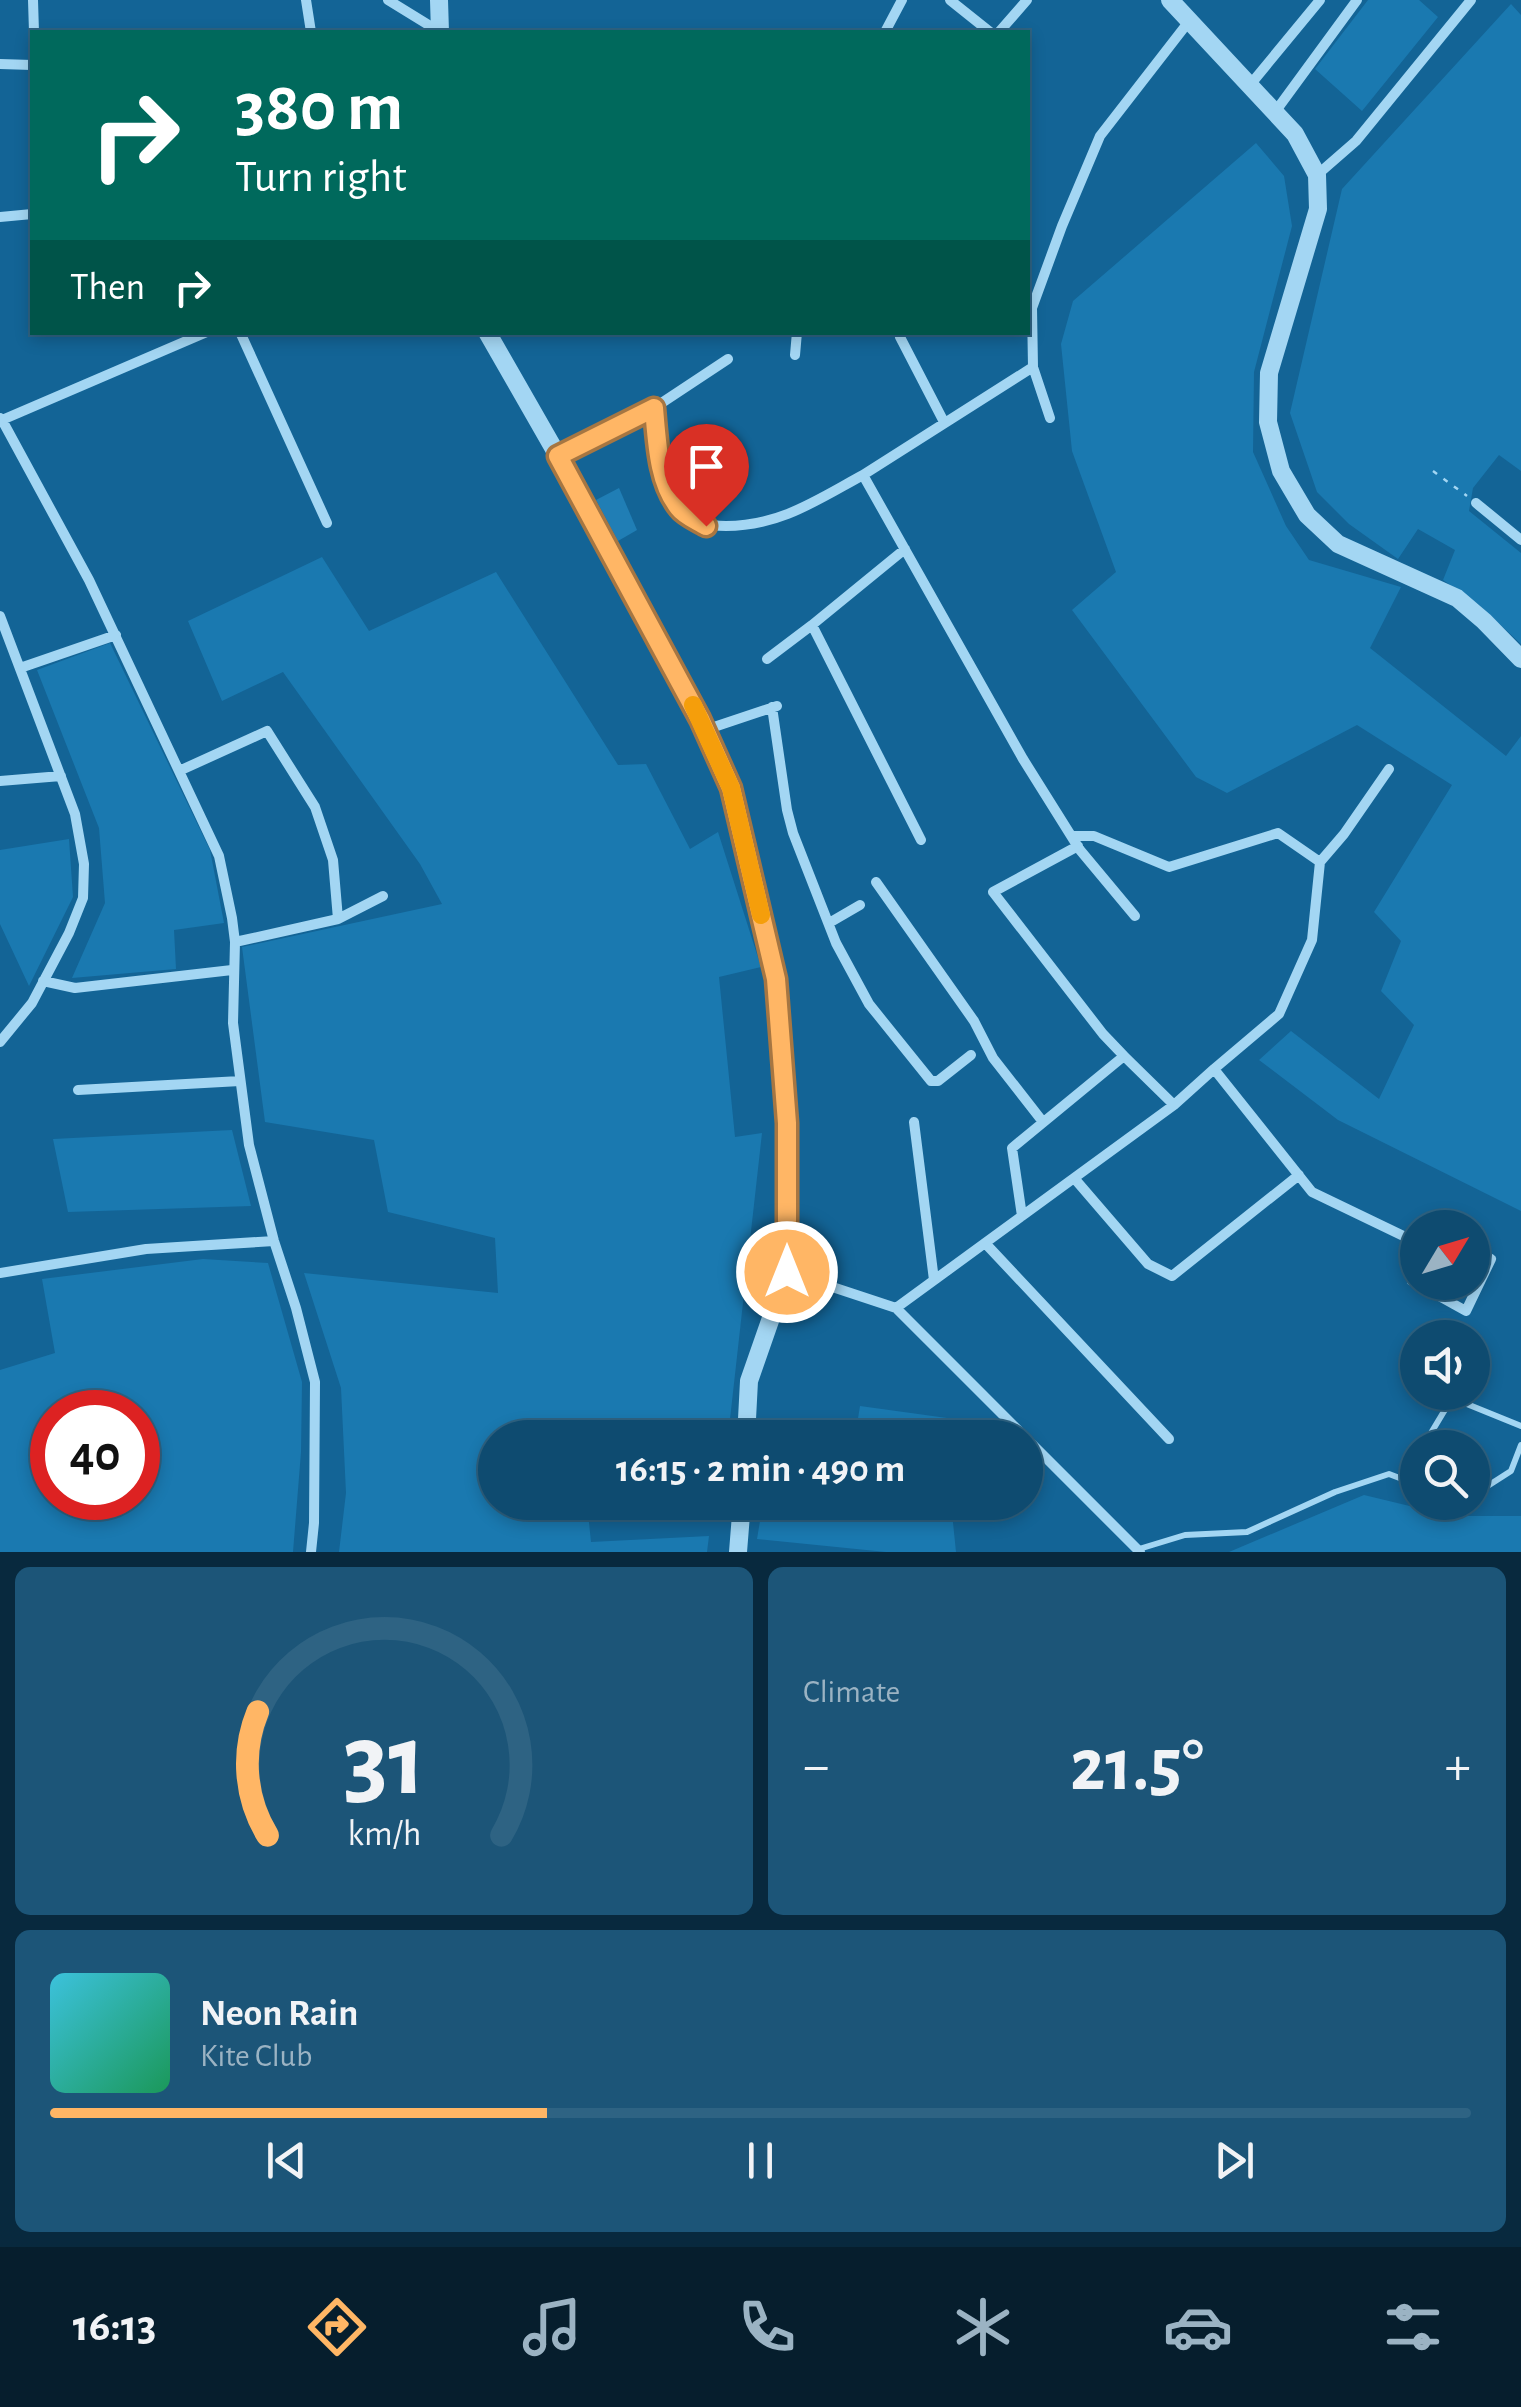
<!DOCTYPE html>
<html lang="en">
<head>
<meta charset="utf-8">
<style>
  body { margin:0; font-family:"Alegreya Sans",sans-serif; background:#1c5578; color:#f1f3f6; height:100vh; display:flex; flex-direction:column; font-size:38px; white-space:nowrap }
  * { box-sizing:border-box; margin:0 }
  p { font-size:32px; color:#9bb3c3 }
  .icon { flex:none; width:55px; height:55px; fill:none; stroke:currentColor; stroke-width:2; stroke-linecap:round; stroke-linejoin:round }
  .map { position:relative; height:1552px; overflow:hidden }
  .side { display:flex; flex-direction:column; gap:15px; padding:15px; background:#08293e; flex:1 }
  .side>* { flex:none }
  .hud { position:absolute; left:30px; top:30px; width:1000px; height:305px; border-radius:0px; box-shadow:0 5px 15px #0003,0 0 0 2px #2e6383; background:#00695c; color:#fff; overflow:hidden }
  .needle { width:65px; rotate:52deg }
  .controls { position:absolute; left:1400px; top:1210px; display:grid; gap:20px }
  .controls a { display:grid; place-items:center; width:90px; height:90px; border-radius:50%; background:#0e4b70; box-shadow:0 5px 15px #0003,0 0 0 2px #2e6383; font-size:50px }
  .speed { position:absolute; left:30px; top:1390px; display:flex; gap:20px; font-size:50px; font-weight:700; text-align:center }
  .speed>* { display:grid; place-content:center; width:130px; height:130px; border-radius:50%; background:#0e4b70; box-shadow:0 5px 15px #0003,0 0 0 2px #2e6383; line-height:1 }
  .speed .limit { border:15px solid #d22; background:#fff; color:#111 }
  .pin { position:absolute; display:grid; place-items:center; width:85px; height:85px; color:#fff; margin:-102px -42px; border-radius:50% 50% 50% 0; rotate:-45deg; box-shadow:0 0 10px #0007 }
  .pin .icon { rotate:45deg }
  .me { position:absolute; width:110px; margin:-55px; rotate:0deg; stroke-linejoin:round; filter:drop-shadow(0 0 8px #0008) }
  .turn { display:flex; align-items:center; gap:35px; height:210px; padding:0 40px; font-size:45px }
  .turn .icon { width:130px; height:130px; stroke-width:2.5 }
  .turn b { display:block; font-size:70px; line-height:85px }
  .then { display:flex; align-items:center; height:95px; padding:0 40px; background:#0003; gap:20px; font-size:38px }
  .big { font-size:75px; font-weight:700; line-height:1.1 }
  .side .widget { flex:1; display:flex; flex-direction:column; justify-content:center; gap:15px; min-width:0; padding:0 35px; border-radius:15px; background:#1c5578 }
  .side .dial { align-items:center; gap:0 }
  .dial svg { height:260px; overflow:visible; fill:none; stroke:#2e6383; stroke-width:7; stroke-linecap:round; text-anchor:middle }
  .dial text { fill:#f1f3f6; stroke:none }
  .song { display:flex; align-items:center; gap:30px }
  .cover { width:120px; height:120px; border-radius:15px; background:linear-gradient(135deg,hsl(190 70% 55%),hsl(150 70% 35%)) }
  .played { height:10px; border-radius:5px; background:linear-gradient(90deg,#ffb665 35%,#2e6383 35%) }
  .keys { display:flex; justify-content:space-around; direction:ltr }
  .heat { display:flex; justify-content:space-between; align-items:center; font-size:55px; direction:ltr }
  .side .tiles { flex:1; display:grid; gap:15px; grid-template-columns:1fr 1fr }
  .widget:last-child { grid-column:span 2 }
  .trip { position:absolute; left:478px; top:1420px; width:565px; height:100px; border-radius:50px; background:#0e4b70; box-shadow:0 5px 15px #0003,0 0 0 2px #2e6383; font-weight:700; line-height:100px; text-align:center }
  .dock { display:flex; height:160px; justify-content:space-around; align-items:center; background:#061e2d; color:#9bb3c3 }
  .dock .icon { width:70px; height:70px }
  .dock .active { color:#ffb665 }
  .dock b { font-size:45px; color:#f1f3f6 }
  .map>svg:first-child { display:block }
</style>
</head>
<body>
<div class="map">
<svg width="1521" height="1552" viewBox="0 0 1521 1552">
  <rect width="100%" height="100%" fill="#136496"/>
  <!-- green -->
  <path fill="#1a79b0" fill-rule="evenodd" d="M1368,0H1419L1438,17L1362,111L1315,69Z
    M1511,4L1521,15V471L1499,455L1473,488L1469,511L1521,553V644L1478,604L1443,580L1455,550L1418,529L1398,559L1349,524L1317,492L1290,413L1342,189Z
    M1256,143L1284,176L1292,226L1254,372L1253,452L1286,526L1309,560L1401,587L1370,648L1506,756L1521,736V1211L1338,1120L1259,1060L1291,1031L1379,1099L1414,1025L1381,991L1401,941L1374,912L1452,785L1357,725L1227,793L1196,777L1072,610L1116,572L1072,451L1061,344L1073,301Z
    M322,557L369,631L496,572L618,765L646,764L690,849L718,832L761,967L719,977L735,1137L762,1133L728,1437L495,1438V1502L587,1503L591,1542L709,1536L707,1552H339L346,1493L341,1388L304,1273L498,1293L495,1238L388,1212L374,1140L265,1122L242,947L442,904L420,864L283,672L222,701L188,621Z
    M110,643L210,850L224,923L174,930L176,969L72,978L105,903L99,828L37,670Z
    M69,839L73,897L29,986L0,924V850Z
    M232,1130L251,1206L68,1212L53,1139Z
    M203,1259L268,1263L302,1382L301,1452L293,1552H0V1370L55,1353L42,1279ZM52,1412H138V1498H52Z
    M860,1406L976,1422L991,1437H855Z
    M1364,1495L1451,1516H1521V1552H1229Z
    M763,1503H951L956,1552H886L757,1539Z"/>
  <!-- building -->
  <path fill="#207eb5" d="M619,488L637,530L618,541L596,500Z"/>
  <g fill="none" stroke-linecap="round" stroke-linejoin="round">
    <!-- path -->
    <path stroke="#a3d6f3" stroke-width="2.5" stroke-dasharray="5 8" stroke-linecap="butt" d="M1433,471L1467,496"/>
    <!-- service -->
    <path stroke="#a3d6f3" stroke-width="6" d="M1422,1448L1452,1398L1521,1426
      M1404,1480L1418,1456
      M1472,1496L1511,1471L1521,1445
      M1139,1549L1185,1535L1247,1532L1335,1492L1389,1474L1418,1485"/>
    <!-- minor -->
    <path stroke="#a3d6f3" stroke-width="10" d="M33,0L34,32
      M306,0L311,32
      M388,0L440,32
      M950,0L990,32
      M885,32L902,0
      M999,32L1027,0
      M0,64L32,65
      M1250,85L1320,0
      M1275,112L1357,0
      M1317,175L1356,141L1471,0
      M0,217L32,214
      M240,332L327,523
      M899,332L900,337L944,422
      M795,355L797,332
      M654,408C656,436 660,492 683,512C695,523 710,526 726,526C780,526 817,500 863,475L1023,759L1080,850L1135,916
      M0,418L2,420L207,332
      M1050,418L1033,367L1032,308L1062,226L1100,136L1190,20
      M2,420L89,580L219,856L232,918L235,942L233,1023L249,1145L274,1241L296,1308L315,1382L314,1523L311,1552
      M558,456L654,408L728,359
      M863,475L1033,367
      M1476,503L1521,540
      M905,549L812,625L921,840
      M0,616L75,814L84,864L83,898L69,933L32,1003L0,1042
      M767,659L812,625
      M20,668L116,635
      M772,707L787,810L793,833L836,943L869,1004L931,1081H938L971,1055
      M705,730L777,706
      M179,771L267,731L315,807L333,860L338,919
      M0,781L61,776
      M1072,836H1094L1169,867L1278,833L1320,862L1312,940L1279,1014L1214,1069
      M1078,846L993,892L1103,1034L1124,1056
      M1320,862L1344,834L1389,769
      M876,882L974,1021L993,1058L1043,1122
      M829,923L860,905
      M235,942L338,919L383,896
      M43,981L75,988L232,970
      M78,1090L240,1081
      M914,1122L934,1280
      M1074,1178L1148,1264L1172,1276L1299,1175
      M1022,1216L1012,1148L1124,1056L1174,1105
      M985,1243L1169,1439
      M1418,1265L1412,1281L1466,1311L1491,1259L1472,1248
      M787,1272L896,1308L1140,1552
      M0,1273L146,1249L274,1241
      M896,1308L1174,1105L1214,1069L1312,1192L1418,1243"/>
    <!-- tertiary -->
    <path stroke="#a3d6f3" stroke-width="18" d="M439,0L440,32
      M1170,0L1295,134L1317,175L1318,209L1269,373L1268,422L1281,471L1307,515L1338,544L1457,598L1484,621L1521,659
      M487,332L558,456L705,730L731,789L776,979L787,1123V1272L749,1381L746,1438
      M738,1552L742,1502"/>
  </g>
  <g fill="none" stroke-linecap="round" stroke-linejoin="round">
    <defs>
      <path id="route" d="M706,526C698,521 685,516 679,508C658,482 657,441 654,408L558,456L700,719L731,788L776,979L787,1123V1272"/>
    </defs>
    <!-- route casing -->
    <use href="#route" stroke="#a67642" stroke-width="25"/>
    <!-- route -->
    <use href="#route" stroke="#ffb665" stroke-width="18"/>
    <!-- slow -->
    <path stroke="#f59e0b" stroke-width="18" d="M693,705L731,788L761,915"/>
  </g>
</svg>
<div class="controls">
<a><svg class="needle" viewBox="-14 -14 28 28"><path d="M0-13l5 13h-10z" fill="#e53935"/><path d="M0 13l5-13h-10z" fill="#9bb3c3"/></svg></a>
<a><svg class="icon" aria-label="sound" viewBox="0 0 24 24"><path d="M4 9h4l5-4v14l-5-4H4zM17 9q2 3 0 6"/></svg></a>
<a><svg class="icon" aria-label="search" viewBox="0 0 24 24"><circle cx="10" cy="10" r="6"/><path d="M15 15l6 6"/></svg></a>
</div>
<div class="speed"><div class="limit">40</div></div>
<div class="pin" style="left:706px;top:526px;background:#d93025"><svg class="icon" aria-label="arrive" viewBox="0 0 24 24"><path d="M6 21V4h12l-3 4 3 4H6"/></svg></div>
<svg class="me" style="left:787px;top:1272px" viewBox="-20 -20 40 40"><circle r="17" fill="#ffb665" stroke="#fff" stroke-width="3"/><path d="M0-11L8 9 0 5-8 9z" fill="#fff"/></svg>
<div class="trip">16:15 · 2 min · 490 m</div>
<div class="hud">
<div class="turn"><svg class="icon" aria-label="right" viewBox="0 0 24 24"><path d="M7 20v-9h11M14 6l5 5-5 5"/></svg><div><b>380 m</b>Turn right</div></div>
<div class="then">Then<svg class="icon" aria-label="right" viewBox="0 0 24 24"><path d="M7 20v-9h11M14 6l5 5-5 5"/></svg></div>
</div>
</div>
<section class="side">
<div class="tiles">
<div class="widget dial"><svg viewBox="0 0 100 80">
<path d="M14 69A42 42 0 1 1 86 69"/>
<path d="M14 69A42 42 0 0 1 11 31" stroke="#ffb665"/>
<text x="50" y="56" font-size="32" font-weight="700">31</text>
<text x="50" y="72" font-size="11">km/h</text>
</svg></div>
<div class="widget"><p>Climate</p>
<div class="heat"><a>−</a><b class="big">21.5°</b><a>+</a></div>
</div>
<div class="widget">
<div class="song"><i class="cover"></i><div><b>Neon Rain</b><p>Kite Club</p></div></div>
<div class="played"></div>
<div class="keys"><svg class="icon" aria-label="previous" viewBox="0 0 24 24"><path d="M18 5L8 12l10 7zM5 5v14"/></svg><svg class="icon" aria-label="pause" viewBox="0 0 24 24"><path d="M8 5v14M16 5v14"/></svg><svg class="icon" aria-label="next" viewBox="0 0 24 24"><path d="M6 5l10 7-10 7zM19 5v14"/></svg></div>
</div>
</div>
</section>
<nav class="dock">
<b>16:13</b>
<svg class="icon active" aria-label="directions" viewBox="0 0 24 24"><path d="M12 3l9 9-9 9-9-9zM9 14v-3h6M13 9l2 2-2 2"/></svg>
<svg class="icon" aria-label="music" viewBox="0 0 24 24"><path d="M9 18V5l10-2v13"/><circle cx="6" cy="18" r="3"/><circle cx="16" cy="16" r="3"/></svg>
<svg class="icon" aria-label="phone" viewBox="0 0 24 24"><path d="M5 4h4l2 5-3 2q2 4 5 5l2-3 5 2v4C11 20 4 13 5 4z"/></svg>
<svg class="icon" aria-label="climate" viewBox="0 0 24 24"><path d="M12 3v18M4 7l16 10M4 17L20 7"/></svg>
<svg class="icon" aria-label="car" viewBox="0 0 24 24"><path d="M5 17H2v-5l4-1 3-4h7l3 4 3 1v5h-3M9 17h6M6 11h13"/><circle cx="7" cy="17" r="2"/><circle cx="17" cy="17" r="2"/></svg>
<svg class="icon" aria-label="filters" viewBox="0 0 24 24"><path d="M4 7h16M4 17h16"/><circle cx="9" cy="7" r="2"/><circle cx="15" cy="17" r="2"/></svg>
</nav>
</body>
</html>
